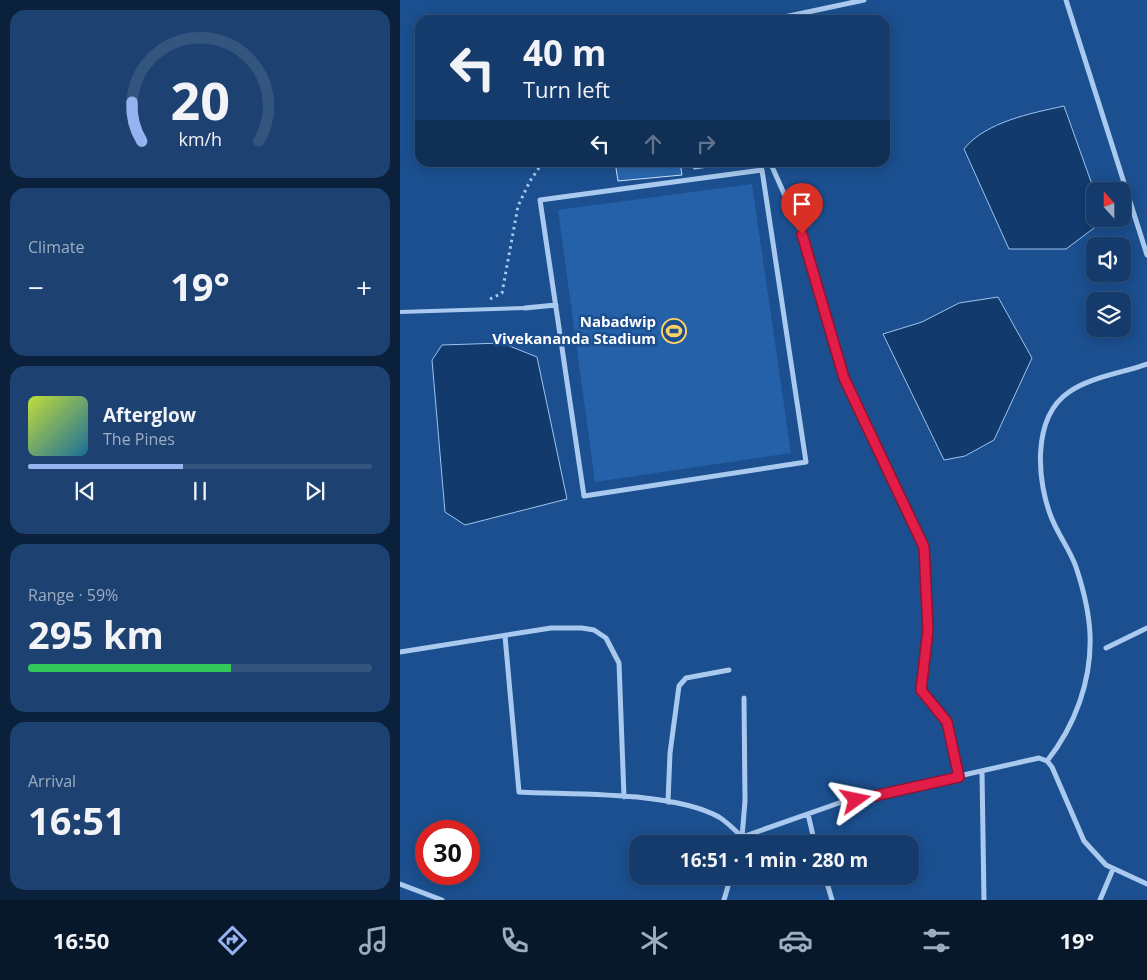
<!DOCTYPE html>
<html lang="en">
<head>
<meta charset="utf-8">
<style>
  body { margin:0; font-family:"Open Sans",sans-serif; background:#1d4271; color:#f1f3f6; height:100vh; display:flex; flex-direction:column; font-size:19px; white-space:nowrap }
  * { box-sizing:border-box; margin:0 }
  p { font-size:16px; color:#9dadc1 }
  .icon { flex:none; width:28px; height:28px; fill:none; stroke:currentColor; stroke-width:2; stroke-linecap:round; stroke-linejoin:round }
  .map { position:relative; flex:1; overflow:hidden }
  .details { display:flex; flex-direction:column; gap:10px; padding:10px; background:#0b203b; width:400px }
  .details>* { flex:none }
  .banner { position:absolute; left:15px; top:15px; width:475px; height:152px; border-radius:15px; box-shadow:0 2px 12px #0003,0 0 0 1px #33557e; background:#143b6b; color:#f1f3f6; overflow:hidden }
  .needle { width:32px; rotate:339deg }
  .tools { position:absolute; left:686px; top:182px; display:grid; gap:10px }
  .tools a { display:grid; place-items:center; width:45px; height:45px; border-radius:10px; background:#143b6b; box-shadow:0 2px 12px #0003,0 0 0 1px #33557e; font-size:25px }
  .speed { position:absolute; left:15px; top:820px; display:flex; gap:10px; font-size:25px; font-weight:700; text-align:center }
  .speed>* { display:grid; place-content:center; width:65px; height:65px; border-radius:50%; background:#143b6b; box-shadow:0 2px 12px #0003,0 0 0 1px #33557e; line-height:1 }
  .speed .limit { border:8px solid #d22; background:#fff; color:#111 }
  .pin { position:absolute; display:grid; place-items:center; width:42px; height:42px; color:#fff; margin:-51px -21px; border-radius:50% 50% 50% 0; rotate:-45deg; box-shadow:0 0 5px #0007 }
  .pin .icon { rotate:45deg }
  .me { position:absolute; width:55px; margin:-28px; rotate:78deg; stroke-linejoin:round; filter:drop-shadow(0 0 4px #0008) }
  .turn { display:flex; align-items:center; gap:18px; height:105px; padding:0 25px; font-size:22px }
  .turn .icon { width:65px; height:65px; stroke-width:2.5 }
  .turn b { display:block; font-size:35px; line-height:42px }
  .lanes { display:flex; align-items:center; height:48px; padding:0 25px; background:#0003; justify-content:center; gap:25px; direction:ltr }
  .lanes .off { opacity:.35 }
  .big { font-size:38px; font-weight:700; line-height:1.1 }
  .details .card { flex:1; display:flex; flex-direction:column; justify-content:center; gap:8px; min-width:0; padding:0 18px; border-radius:15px; background:#1d4271 }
  .details .dial { align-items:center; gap:0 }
  .dial svg { height:130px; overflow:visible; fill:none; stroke:#33557e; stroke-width:7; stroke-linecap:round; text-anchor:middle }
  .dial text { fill:#f1f3f6; stroke:none }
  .song { display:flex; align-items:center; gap:15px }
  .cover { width:60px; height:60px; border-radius:8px; background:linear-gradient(135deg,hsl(70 70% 55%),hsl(200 70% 35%)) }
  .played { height:5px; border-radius:2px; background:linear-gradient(90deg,#95b2f1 45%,#33557e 45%) }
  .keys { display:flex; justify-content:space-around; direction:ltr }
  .heat { display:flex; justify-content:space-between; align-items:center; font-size:28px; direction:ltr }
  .charge { height:8px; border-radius:4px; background:linear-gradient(90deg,#34c759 59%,#33557e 0) }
  .trip { position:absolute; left:229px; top:835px; width:290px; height:50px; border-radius:15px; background:#143b6b; box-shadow:0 2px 12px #0003,0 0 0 1px #33557e; font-weight:700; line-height:50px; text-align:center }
  .menu { display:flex; height:80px; justify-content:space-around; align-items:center; background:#08182b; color:#9dadc1 }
  .menu .icon { width:35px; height:35px }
  .menu .selected { color:#95b2f1 }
  .menu b { font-size:22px; color:#f1f3f6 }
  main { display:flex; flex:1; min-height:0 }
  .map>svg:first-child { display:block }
</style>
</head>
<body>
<main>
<section class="details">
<div class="card dial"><svg viewBox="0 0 100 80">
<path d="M14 69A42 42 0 1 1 86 69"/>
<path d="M14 69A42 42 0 0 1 8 45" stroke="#95b2f1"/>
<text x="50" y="56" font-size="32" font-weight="700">20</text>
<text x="50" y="72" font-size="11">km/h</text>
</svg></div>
<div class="card"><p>Climate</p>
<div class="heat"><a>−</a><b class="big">19°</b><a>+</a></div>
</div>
<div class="card">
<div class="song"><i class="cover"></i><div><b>Afterglow</b><p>The Pines</p></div></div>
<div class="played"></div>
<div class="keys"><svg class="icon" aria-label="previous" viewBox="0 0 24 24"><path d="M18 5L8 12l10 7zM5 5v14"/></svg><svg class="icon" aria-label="pause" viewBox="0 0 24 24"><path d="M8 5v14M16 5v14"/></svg><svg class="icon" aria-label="next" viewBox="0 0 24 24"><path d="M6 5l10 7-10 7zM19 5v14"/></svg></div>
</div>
<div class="card"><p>Range · 59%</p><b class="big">295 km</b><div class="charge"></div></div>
<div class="card"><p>Arrival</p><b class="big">16:51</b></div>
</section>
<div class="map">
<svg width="747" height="900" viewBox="0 0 747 900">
  <rect width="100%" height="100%" fill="#1b4f8f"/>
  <!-- green -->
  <path fill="#2461a8" d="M352,184L391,453L195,482L158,210Z"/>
  <!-- water -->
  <path fill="#123a6d" stroke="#9cc4f0" d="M664,106L694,190L713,183L715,191H695V219H706L666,249H609L564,149C585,122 632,113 664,106Z
    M598,297L632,358L594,440L565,456L544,460L483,334L522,322L559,303Z
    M102,343L137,357L167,499L65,525L45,512L32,360L42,345Z"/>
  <!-- building -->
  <path fill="#2a66ad" stroke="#cfe3fa" d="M215,162H280L282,175L218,181Z"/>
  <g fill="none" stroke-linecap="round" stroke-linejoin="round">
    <!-- path -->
    <path stroke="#a9c9ee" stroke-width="3" stroke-dasharray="2.5 4" stroke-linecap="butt" d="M90,299L102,293L118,206L130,181L143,162"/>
    <!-- lane -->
    <path stroke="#a9c9ee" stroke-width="4" d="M0,312L125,308"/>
    <!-- street -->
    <path stroke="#a9c9ee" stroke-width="5" d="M666,0L747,255
      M370,20L464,0
      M294,162L295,167L326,162
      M370,162L402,234L444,378L524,547L528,631L521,690L547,722L559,777
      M362,170L406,462L184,496L140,200Z
      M125,308L156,305
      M105,636L119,792C173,795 273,791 319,817C327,822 335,830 342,837
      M706,648L747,628
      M0,652L151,628H182L194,630L206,638L219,663L224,797
      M647,761C675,726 692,680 690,634C689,612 683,588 676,567C670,550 659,536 652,519C637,483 631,418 669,392C690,377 722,373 747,364
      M582,772L584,900
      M268,802L270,753L279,686L286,678L329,670
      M408,814L415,844
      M342,837L345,801L344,698
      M340,844L342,837L439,803L639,758L647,761L652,767L684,841L706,865L747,884
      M425,876L432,900
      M0,884L42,900
      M324,900L331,876
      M700,900L713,869"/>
  </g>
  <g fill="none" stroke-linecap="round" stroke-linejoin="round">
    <defs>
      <path id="route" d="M402,234L444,378L524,547L528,630L521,690L547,722L559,777L456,800"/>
    </defs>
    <!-- route casing -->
    <use href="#route" stroke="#92132f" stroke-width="12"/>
    <!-- route -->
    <use href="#route" stroke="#e11d48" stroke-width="9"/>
  </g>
  <!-- icons -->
  <defs>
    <symbol id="stadium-ring" viewBox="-11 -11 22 22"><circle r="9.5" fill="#1b4f8f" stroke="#ffd166" stroke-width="1.5"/><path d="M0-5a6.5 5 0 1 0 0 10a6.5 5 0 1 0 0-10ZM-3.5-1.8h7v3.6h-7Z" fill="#ffd166"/></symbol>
  </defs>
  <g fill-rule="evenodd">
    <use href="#stadium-ring" x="260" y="317" width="28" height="28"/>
  </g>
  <g text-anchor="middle" stroke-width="5" stroke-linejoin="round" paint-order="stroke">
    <!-- poi labels -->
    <g font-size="15" font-weight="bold" fill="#fff" stroke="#1b4f8f" text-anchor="end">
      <text x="256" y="327">Nabadwip<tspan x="256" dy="17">Vivekananda Stadium</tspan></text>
    </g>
  </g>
</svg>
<div class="tools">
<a><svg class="needle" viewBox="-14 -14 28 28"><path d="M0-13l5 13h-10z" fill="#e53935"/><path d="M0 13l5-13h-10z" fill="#9dadc1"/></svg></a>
<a><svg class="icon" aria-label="sound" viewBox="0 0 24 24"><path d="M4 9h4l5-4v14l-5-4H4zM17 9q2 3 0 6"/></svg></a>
<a><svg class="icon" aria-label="layers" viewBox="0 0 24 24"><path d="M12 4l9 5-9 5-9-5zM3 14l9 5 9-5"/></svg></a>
</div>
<div class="speed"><div class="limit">30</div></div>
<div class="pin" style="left:402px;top:234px;background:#d93025"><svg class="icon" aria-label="arrive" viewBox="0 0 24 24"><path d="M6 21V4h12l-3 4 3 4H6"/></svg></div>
<svg class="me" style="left:456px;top:800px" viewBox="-20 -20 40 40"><path d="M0-17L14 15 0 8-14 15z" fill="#e11d48" stroke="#fff" stroke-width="4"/></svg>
<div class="trip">16:51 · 1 min · 280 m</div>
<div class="banner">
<div class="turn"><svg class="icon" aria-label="left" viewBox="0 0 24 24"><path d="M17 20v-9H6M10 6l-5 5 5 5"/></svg><div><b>40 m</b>Turn left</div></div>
<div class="lanes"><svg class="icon" aria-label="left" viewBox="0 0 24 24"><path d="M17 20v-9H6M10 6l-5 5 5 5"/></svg><svg class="icon off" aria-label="ahead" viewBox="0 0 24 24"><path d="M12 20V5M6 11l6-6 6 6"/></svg><svg class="icon off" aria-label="right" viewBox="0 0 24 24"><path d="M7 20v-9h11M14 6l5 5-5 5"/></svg></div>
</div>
</div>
</main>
<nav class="menu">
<b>16:50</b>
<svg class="icon selected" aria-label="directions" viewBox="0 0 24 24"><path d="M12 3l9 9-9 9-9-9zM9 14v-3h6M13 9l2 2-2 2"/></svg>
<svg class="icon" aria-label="music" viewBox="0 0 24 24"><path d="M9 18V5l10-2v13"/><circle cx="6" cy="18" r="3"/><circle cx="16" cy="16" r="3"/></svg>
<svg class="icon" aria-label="phone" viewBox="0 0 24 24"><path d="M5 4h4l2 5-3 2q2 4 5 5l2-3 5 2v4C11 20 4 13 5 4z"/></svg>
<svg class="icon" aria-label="climate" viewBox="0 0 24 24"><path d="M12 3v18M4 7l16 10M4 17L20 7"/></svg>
<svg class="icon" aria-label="car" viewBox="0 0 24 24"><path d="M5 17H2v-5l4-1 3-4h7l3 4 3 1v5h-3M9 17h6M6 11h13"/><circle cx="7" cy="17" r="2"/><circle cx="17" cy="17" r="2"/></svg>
<svg class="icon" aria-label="filters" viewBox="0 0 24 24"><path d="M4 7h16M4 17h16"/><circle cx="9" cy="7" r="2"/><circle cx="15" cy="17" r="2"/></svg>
<b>19°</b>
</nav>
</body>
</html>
